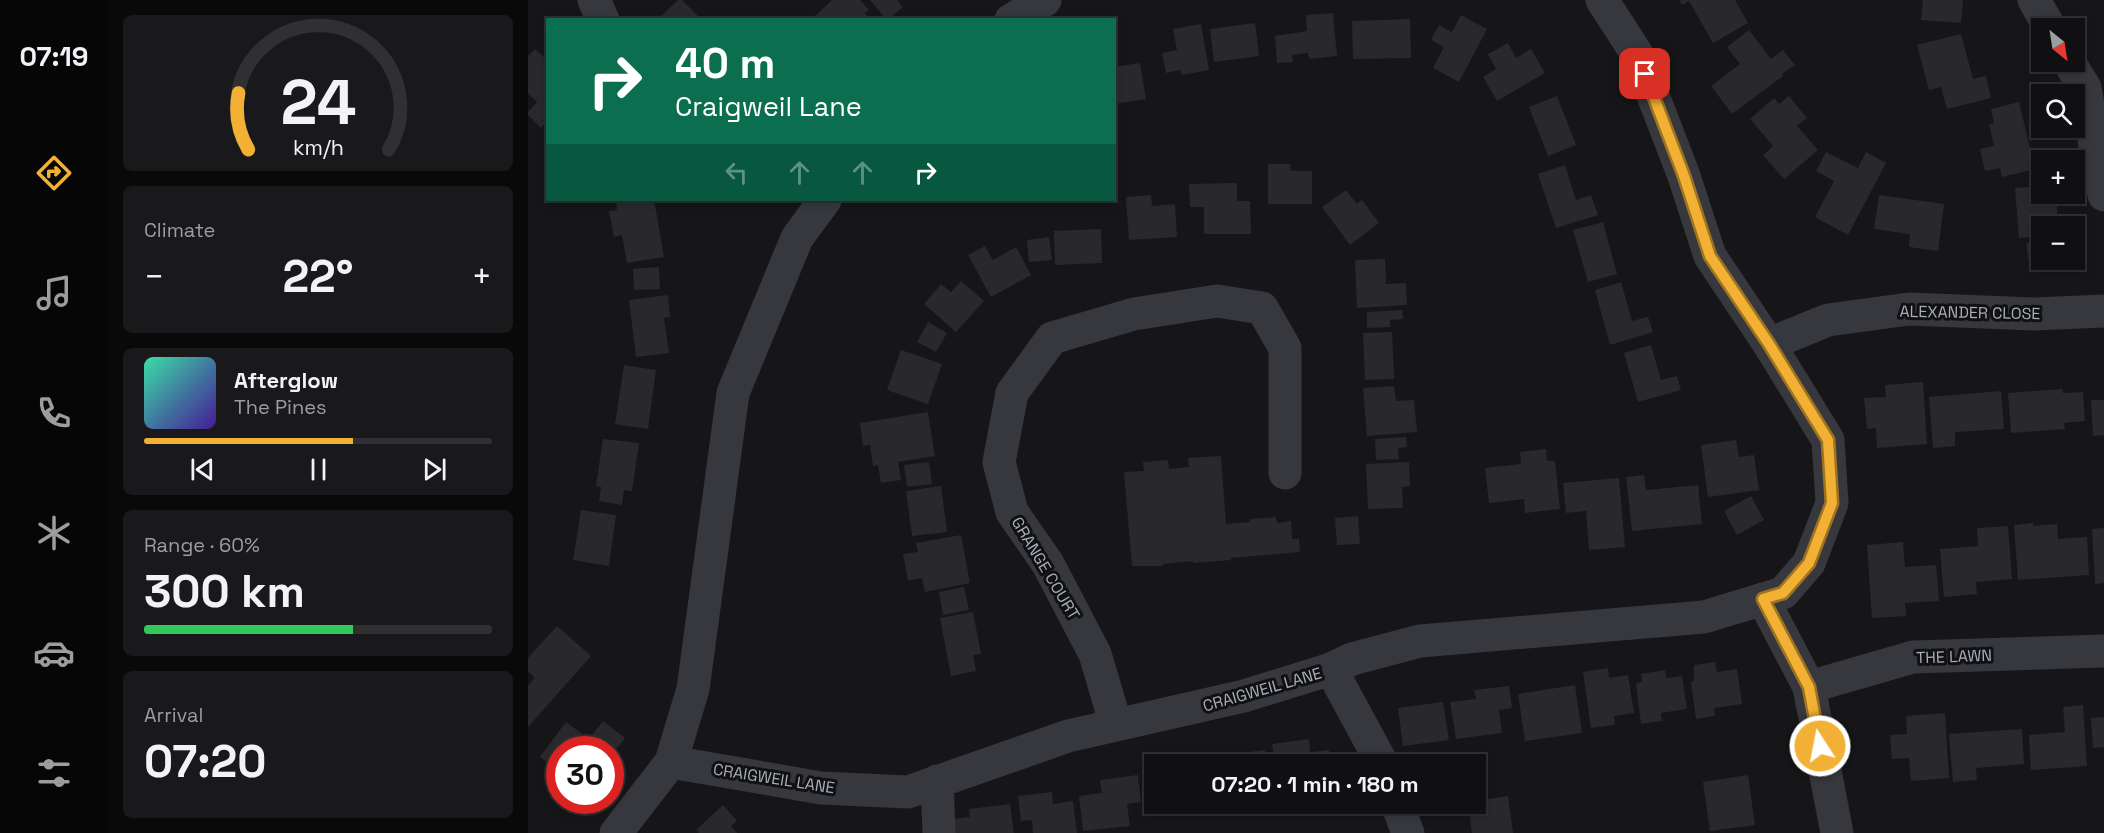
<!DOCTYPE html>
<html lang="en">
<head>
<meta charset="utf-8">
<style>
  body { margin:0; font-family:"Space Grotesk",sans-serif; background:#19191b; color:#f1f3f6; height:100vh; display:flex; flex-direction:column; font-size:22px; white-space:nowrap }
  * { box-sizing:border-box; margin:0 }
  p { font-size:20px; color:#9c9d9f }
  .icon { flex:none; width:33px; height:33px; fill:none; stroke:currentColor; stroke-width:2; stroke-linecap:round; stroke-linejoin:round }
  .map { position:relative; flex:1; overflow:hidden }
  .side { display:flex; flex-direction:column; gap:15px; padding:15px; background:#09090a; width:420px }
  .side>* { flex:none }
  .guide { position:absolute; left:18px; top:18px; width:570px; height:183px; border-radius:0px; box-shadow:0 3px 9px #0003,0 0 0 2px #303032; background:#0b6e4f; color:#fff; overflow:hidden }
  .needle { width:39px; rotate:150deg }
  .controls { position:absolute; left:1503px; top:18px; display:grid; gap:12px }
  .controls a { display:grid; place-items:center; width:54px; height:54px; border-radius:0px; background:#101012; box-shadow:0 3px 9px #0003,0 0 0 2px #303032; font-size:30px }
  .speed { position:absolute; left:18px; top:736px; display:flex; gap:12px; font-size:30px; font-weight:700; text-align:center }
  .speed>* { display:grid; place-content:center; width:78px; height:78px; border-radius:50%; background:#101012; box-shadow:0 3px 9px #0003,0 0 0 2px #303032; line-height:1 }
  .speed .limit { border:9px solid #d22; background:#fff; color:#111 }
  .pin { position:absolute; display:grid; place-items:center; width:51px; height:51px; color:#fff; margin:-26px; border-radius:12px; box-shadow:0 3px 9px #0006 }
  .me { position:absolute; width:66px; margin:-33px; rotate:349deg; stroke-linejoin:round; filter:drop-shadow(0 0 4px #0008) }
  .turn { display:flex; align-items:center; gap:21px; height:126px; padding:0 30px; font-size:27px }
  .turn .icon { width:78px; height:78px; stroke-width:2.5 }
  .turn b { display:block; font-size:42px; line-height:51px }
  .lanes { display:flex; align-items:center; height:57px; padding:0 30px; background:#0003; justify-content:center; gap:30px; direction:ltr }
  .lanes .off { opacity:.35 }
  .big { font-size:45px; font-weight:600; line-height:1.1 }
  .side .tile { flex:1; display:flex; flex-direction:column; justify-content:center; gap:9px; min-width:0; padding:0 21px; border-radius:9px; background:#19191b }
  .side .dial { align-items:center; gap:0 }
  .dial svg { height:156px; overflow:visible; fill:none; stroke:#303032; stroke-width:7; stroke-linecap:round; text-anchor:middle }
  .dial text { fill:#f1f3f6; stroke:none }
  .song { display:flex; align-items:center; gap:18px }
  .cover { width:72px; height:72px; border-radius:9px; background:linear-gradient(135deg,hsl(160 70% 55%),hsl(260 70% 35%)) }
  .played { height:6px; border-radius:3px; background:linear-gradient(90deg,#f2b134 60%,#303032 60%) }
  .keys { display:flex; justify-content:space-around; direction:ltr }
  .heat { display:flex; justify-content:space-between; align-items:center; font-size:33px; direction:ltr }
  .charge { height:9px; border-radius:4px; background:linear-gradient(90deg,#34c759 60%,#303032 0) }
  .trip { position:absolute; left:616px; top:754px; width:342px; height:60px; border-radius:0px; background:#101012; box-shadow:0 3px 9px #0003,0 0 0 2px #303032; font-weight:600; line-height:60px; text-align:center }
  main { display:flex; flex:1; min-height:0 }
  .tab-bar { display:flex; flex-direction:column; width:108px; justify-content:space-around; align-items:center; background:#060607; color:#9c9d9f }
  .tab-bar .icon { width:42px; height:42px }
  .tab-bar .active { color:#f2b134 }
  .tab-bar b { font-size:27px; color:#f1f3f6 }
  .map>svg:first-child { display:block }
</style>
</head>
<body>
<main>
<nav class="tab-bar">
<b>07:19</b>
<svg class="icon active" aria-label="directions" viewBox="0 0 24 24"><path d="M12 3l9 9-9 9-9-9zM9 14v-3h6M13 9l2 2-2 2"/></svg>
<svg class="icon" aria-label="music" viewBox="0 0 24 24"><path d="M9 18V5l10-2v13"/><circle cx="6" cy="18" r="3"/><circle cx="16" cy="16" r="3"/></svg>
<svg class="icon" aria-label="phone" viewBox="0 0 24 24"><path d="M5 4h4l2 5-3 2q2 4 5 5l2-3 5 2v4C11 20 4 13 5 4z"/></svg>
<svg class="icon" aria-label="climate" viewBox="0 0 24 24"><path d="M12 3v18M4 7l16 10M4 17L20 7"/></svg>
<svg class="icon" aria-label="car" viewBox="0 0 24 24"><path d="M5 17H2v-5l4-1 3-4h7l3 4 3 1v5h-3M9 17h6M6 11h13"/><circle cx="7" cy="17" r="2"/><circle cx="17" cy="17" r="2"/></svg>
<svg class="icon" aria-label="filters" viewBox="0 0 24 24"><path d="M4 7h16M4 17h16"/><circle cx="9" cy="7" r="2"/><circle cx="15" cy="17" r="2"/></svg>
</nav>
<section class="side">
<div class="tile dial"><svg viewBox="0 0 100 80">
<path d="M14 69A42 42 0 1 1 86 69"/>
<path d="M14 69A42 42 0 0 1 9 40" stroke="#f2b134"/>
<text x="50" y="56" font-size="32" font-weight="700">24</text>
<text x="50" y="72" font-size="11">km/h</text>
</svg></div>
<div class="tile"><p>Climate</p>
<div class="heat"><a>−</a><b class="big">22°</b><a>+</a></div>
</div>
<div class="tile">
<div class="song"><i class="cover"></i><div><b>Afterglow</b><p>The Pines</p></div></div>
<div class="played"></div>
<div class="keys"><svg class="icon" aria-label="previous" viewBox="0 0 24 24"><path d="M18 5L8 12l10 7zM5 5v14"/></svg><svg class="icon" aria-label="pause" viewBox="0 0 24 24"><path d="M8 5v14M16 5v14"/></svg><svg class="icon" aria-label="next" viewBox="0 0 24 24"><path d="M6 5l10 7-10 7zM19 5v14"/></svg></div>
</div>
<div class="tile"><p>Range · 60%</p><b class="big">300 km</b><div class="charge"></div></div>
<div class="tile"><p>Arrival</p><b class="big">07:20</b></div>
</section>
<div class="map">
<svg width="1576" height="833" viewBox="0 0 1576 833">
  <rect width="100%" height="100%" fill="#161618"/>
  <!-- building -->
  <path fill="#29292c" d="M150,0H154L174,20H129Z
    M304,0H332L341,10L337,13L341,17L337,20H283Z
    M342,0H369L375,7L359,20Z
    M1151,0H1207L1220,23L1185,43L1161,1L1154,5Z
    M1395,0H1435L1433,23L1393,20Z
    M805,13L809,56L781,59L780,53L764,55L765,62L749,63L747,36L779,31L778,15Z
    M933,15L959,29L931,82L905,68L916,47L903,40L911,25L924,32Z
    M882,19L883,58L825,59L824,21Z
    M727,23L731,56L686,62L682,29Z
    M673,24L681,70L654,75L652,70L638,73L634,53L649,50L645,29Z
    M1221,30L1243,59L1255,50L1267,65L1254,74L1255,76L1204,114L1183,86L1212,64L1199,47Z
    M1433,34L1445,79L1458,76L1463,98L1419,109L1413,87L1401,90L1389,45Z
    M980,43L988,58L1003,49L1017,73L969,101L955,77L968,69L960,54Z
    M7,49L20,61V120L13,128L0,115V112L9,102L0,93V56Z
    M612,63L618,99L586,104V67Z
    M1029,96L1048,145L1020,156L1001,107Z
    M1261,96L1279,118L1269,126L1290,150L1256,179L1235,155L1245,146L1222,119L1246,98L1251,104Z
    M1491,102L1507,169L1474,177L1472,168L1457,171L1452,149L1466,146L1461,124L1466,123L1463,109Z
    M1298,152L1330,168L1338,152L1358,163L1320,235L1287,217L1306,181L1288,171Z
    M740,164H762L763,171H784V204H740Z
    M1037,165L1048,200L1063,195L1070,215L1028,228L1010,174Z
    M709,183V201H722L723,234H676V207H662L661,184Z
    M1514,186V194H1528L1530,226H1514V236L1491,238L1487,188Z
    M818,190L829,204L834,200L851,223L822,245L794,207Z
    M623,195L624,206L647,204L649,237L601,240L598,197Z
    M1351,195L1416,204L1410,251L1381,247L1382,234L1346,229Z
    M98,200H126L136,257L99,263L94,235L86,237L81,211L89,210L88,201Z
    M1075,222L1089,274L1060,282L1045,230Z
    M573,229L574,263L527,265L526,231Z
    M521,237L524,260L501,262L499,240Z
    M1514,242V260L1524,261L1501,264L1498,243Z
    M457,246L465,260L488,247L503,275L463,297L440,255Z
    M857,259L858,284L878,283L879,305L829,308L827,260Z
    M131,267L132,289L106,290L105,269Z
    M433,281L456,301L428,332L396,304L413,284L423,292Z
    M1093,282L1104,321L1120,317L1125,332L1082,345L1067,290Z
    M140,295L142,317L136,318L141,353L108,357L101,300Z
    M874,310L875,319L862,320V327L839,328V312Z
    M400,322L419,333L408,352L389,342Z
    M864,332L866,379L837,380L835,333Z
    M1123,345L1133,380L1149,376L1153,390L1110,402L1096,353Z
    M373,350L414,364L400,404L359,390Z
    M96,365L128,370L120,429L87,424Z
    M1395,382L1399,444L1349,448L1348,428L1339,429L1336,398L1358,397L1357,385Z
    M866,386L868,401L886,400L889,432L839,436L835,388Z
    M1534,389L1535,393L1555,392L1557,421L1536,423L1537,429L1483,433L1480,393Z
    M1473,391L1476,429L1427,432V446L1405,448L1401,397Z
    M1563,400H1576V435L1565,436Z
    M400,412L407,456L370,462L373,480L353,483L350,465L345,466L342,445L335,446L332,423Z
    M878,437L879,447L870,448L871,459L848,460L847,439Z
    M75,439L111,443L104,491L96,490L94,505L71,501L73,487L68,486Z
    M1208,440L1211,457L1226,455L1231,490L1180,497L1173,445Z
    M1018,449L1019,461H1027L1032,509L997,513L996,499L961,503L957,468L993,464L992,452Z
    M693,456L698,524L722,522V519L748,517L749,523L763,521L764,539H771L772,552L703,558V560L665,563V561L635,564V566H604L596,472L616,471L615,462L640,460L641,469L661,467L660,458Z
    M401,462L404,484L379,487L376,465Z
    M881,462L882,486L874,487L875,508L840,509L838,464Z
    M1116,475L1118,490L1170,485L1174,524L1104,531L1098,477Z
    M1091,478L1097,547L1061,550L1058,511L1038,513L1035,483Z
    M413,486L419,532L384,536L378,491Z
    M1223,496L1236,520L1209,535L1196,511Z
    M53,510L88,515L81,566L45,560Z
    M830,516L832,544L809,545L807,518Z
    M1505,523V526L1529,524L1530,539L1559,537L1561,575L1490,580L1486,525Z
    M1480,526L1484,579L1448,582L1449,594L1416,597L1412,549L1450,546L1449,528Z
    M1576,528V583L1567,584L1564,529Z
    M433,535L442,583L397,592L394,578L380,581L375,554L390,552L388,543Z
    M1375,542L1377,567L1408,565L1411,601L1377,603L1378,616L1344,618L1339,545Z
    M436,587L441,610L415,615L411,592Z
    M445,612L453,654L445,655L448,671L423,676L412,618Z
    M29,626L63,656L0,727V686L7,678L0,671V658Z
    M1187,662L1189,672L1209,669L1214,704L1186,708L1187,716L1168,719L1163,682L1166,681V665Z
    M1080,668L1081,678L1100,675L1106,713L1086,716L1087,725L1063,728L1055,672Z
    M1137,670L1138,678L1154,676L1159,709L1133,713L1134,721L1113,724L1108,683L1114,682L1113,674Z
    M1047,685L1054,733L997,741L990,694Z
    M981,686L984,708L971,710L974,733L928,739L922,702L948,699L946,690Z
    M915,702L921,740L875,746L870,708Z
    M1555,705L1559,766L1503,770L1501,735L1537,732L1535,707Z
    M1417,713L1421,778L1383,781L1381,758L1364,759L1362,735L1379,734L1378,716Z
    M1576,717V747L1565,748L1563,718Z
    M75,721L97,738L82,757V750H32V772L12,757L38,722L61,739Z
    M1494,729L1496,764L1448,768L1449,780L1425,782L1421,734Z
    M781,739L782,752L801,750L803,765H747L744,744Z
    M737,750L739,765H697L696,755Z
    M627,770V795L619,796L616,771Z
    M610,775L613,802L599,804L602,826L555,831L551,796L574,793L572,780Z
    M1220,775L1227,825L1182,831L1175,782Z
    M524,792L525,804L545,801L549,833H505L504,820L493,821L490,796Z
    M980,796L985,833H944L940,804H948V801Z
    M482,804L486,833H427L425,819L442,817L441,809Z
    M629,804H677L678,809L631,814Z
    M195,805L209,821L203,826L209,833H171L168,830Z"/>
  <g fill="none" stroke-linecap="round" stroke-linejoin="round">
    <!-- minor -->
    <path stroke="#37383d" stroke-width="33" d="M66,0L75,20
      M1506,0L1522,28
      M483,20L517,0
      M1541,62L1557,88L1576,195
      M1241,344L1300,320L1381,309L1506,314L1576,311
      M1235,599L1281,687L1309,833
      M803,669L855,765
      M1281,687L1385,657L1576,651
      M588,725L567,654L520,564L484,512L471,462L484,393L524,338L606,314L689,301L734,308L757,348V473
      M143,762L293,788L380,792L540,736L716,696L803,669L824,659L892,641L1176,617L1255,593L1281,563L1304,503L1300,440L1241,344L1182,256L1156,176L1109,54L1074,0
      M409,781L411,833
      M869,804L880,833
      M88,833L143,762L165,689L205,393L269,238L297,200"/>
  </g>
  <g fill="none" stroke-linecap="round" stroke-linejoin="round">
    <defs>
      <path id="route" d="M1117,74L1156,176L1182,256L1241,344L1300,440L1304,503L1281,563L1255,593L1235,599L1281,687L1292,746"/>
    </defs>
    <!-- route casing -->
    <use href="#route" stroke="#9d7322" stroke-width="15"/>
    <!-- route -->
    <use href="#route" stroke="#f2b134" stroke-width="10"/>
  </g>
  <g text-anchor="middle" stroke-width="6" stroke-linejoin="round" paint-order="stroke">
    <!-- street labels -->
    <g font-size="16" fill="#a8adb8" stroke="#111113">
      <text transform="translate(1442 312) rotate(1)" y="6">ALEXANDER CLOSE</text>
      <text transform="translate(518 568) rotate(59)" y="6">GRANGE COURT</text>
      <text transform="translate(1426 656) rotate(-2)" y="6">THE LAWN</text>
      <text transform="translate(734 689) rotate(-16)" y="6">CRAIGWEIL LANE</text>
      <text transform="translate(246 778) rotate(9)" y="6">CRAIGWEIL LANE</text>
    </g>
  </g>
</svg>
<div class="controls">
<a><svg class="needle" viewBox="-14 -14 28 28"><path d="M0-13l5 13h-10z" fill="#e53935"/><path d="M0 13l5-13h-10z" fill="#9c9d9f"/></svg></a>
<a><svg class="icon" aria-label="search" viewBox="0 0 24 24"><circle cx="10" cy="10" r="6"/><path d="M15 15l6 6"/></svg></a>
<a>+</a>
<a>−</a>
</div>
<div class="speed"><div class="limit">30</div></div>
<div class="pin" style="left:1117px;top:74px;background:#d93025"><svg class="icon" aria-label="arrive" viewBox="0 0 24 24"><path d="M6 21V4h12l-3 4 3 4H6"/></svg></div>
<svg class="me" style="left:1292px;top:746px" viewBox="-20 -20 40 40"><circle r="17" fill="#f2b134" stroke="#fff" stroke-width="3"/><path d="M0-11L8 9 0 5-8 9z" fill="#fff"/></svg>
<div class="trip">07:20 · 1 min · 180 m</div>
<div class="guide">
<div class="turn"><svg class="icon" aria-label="right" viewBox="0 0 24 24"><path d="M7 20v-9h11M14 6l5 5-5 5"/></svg><div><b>40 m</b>Craigweil Lane</div></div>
<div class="lanes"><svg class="icon off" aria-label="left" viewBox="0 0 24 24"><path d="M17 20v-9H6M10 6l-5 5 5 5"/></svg><svg class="icon off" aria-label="ahead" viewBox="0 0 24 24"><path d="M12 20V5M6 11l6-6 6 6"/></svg><svg class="icon off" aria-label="ahead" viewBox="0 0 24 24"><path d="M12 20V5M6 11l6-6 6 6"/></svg><svg class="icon" aria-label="right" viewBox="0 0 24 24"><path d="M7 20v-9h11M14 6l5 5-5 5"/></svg></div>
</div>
</div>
</main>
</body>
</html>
